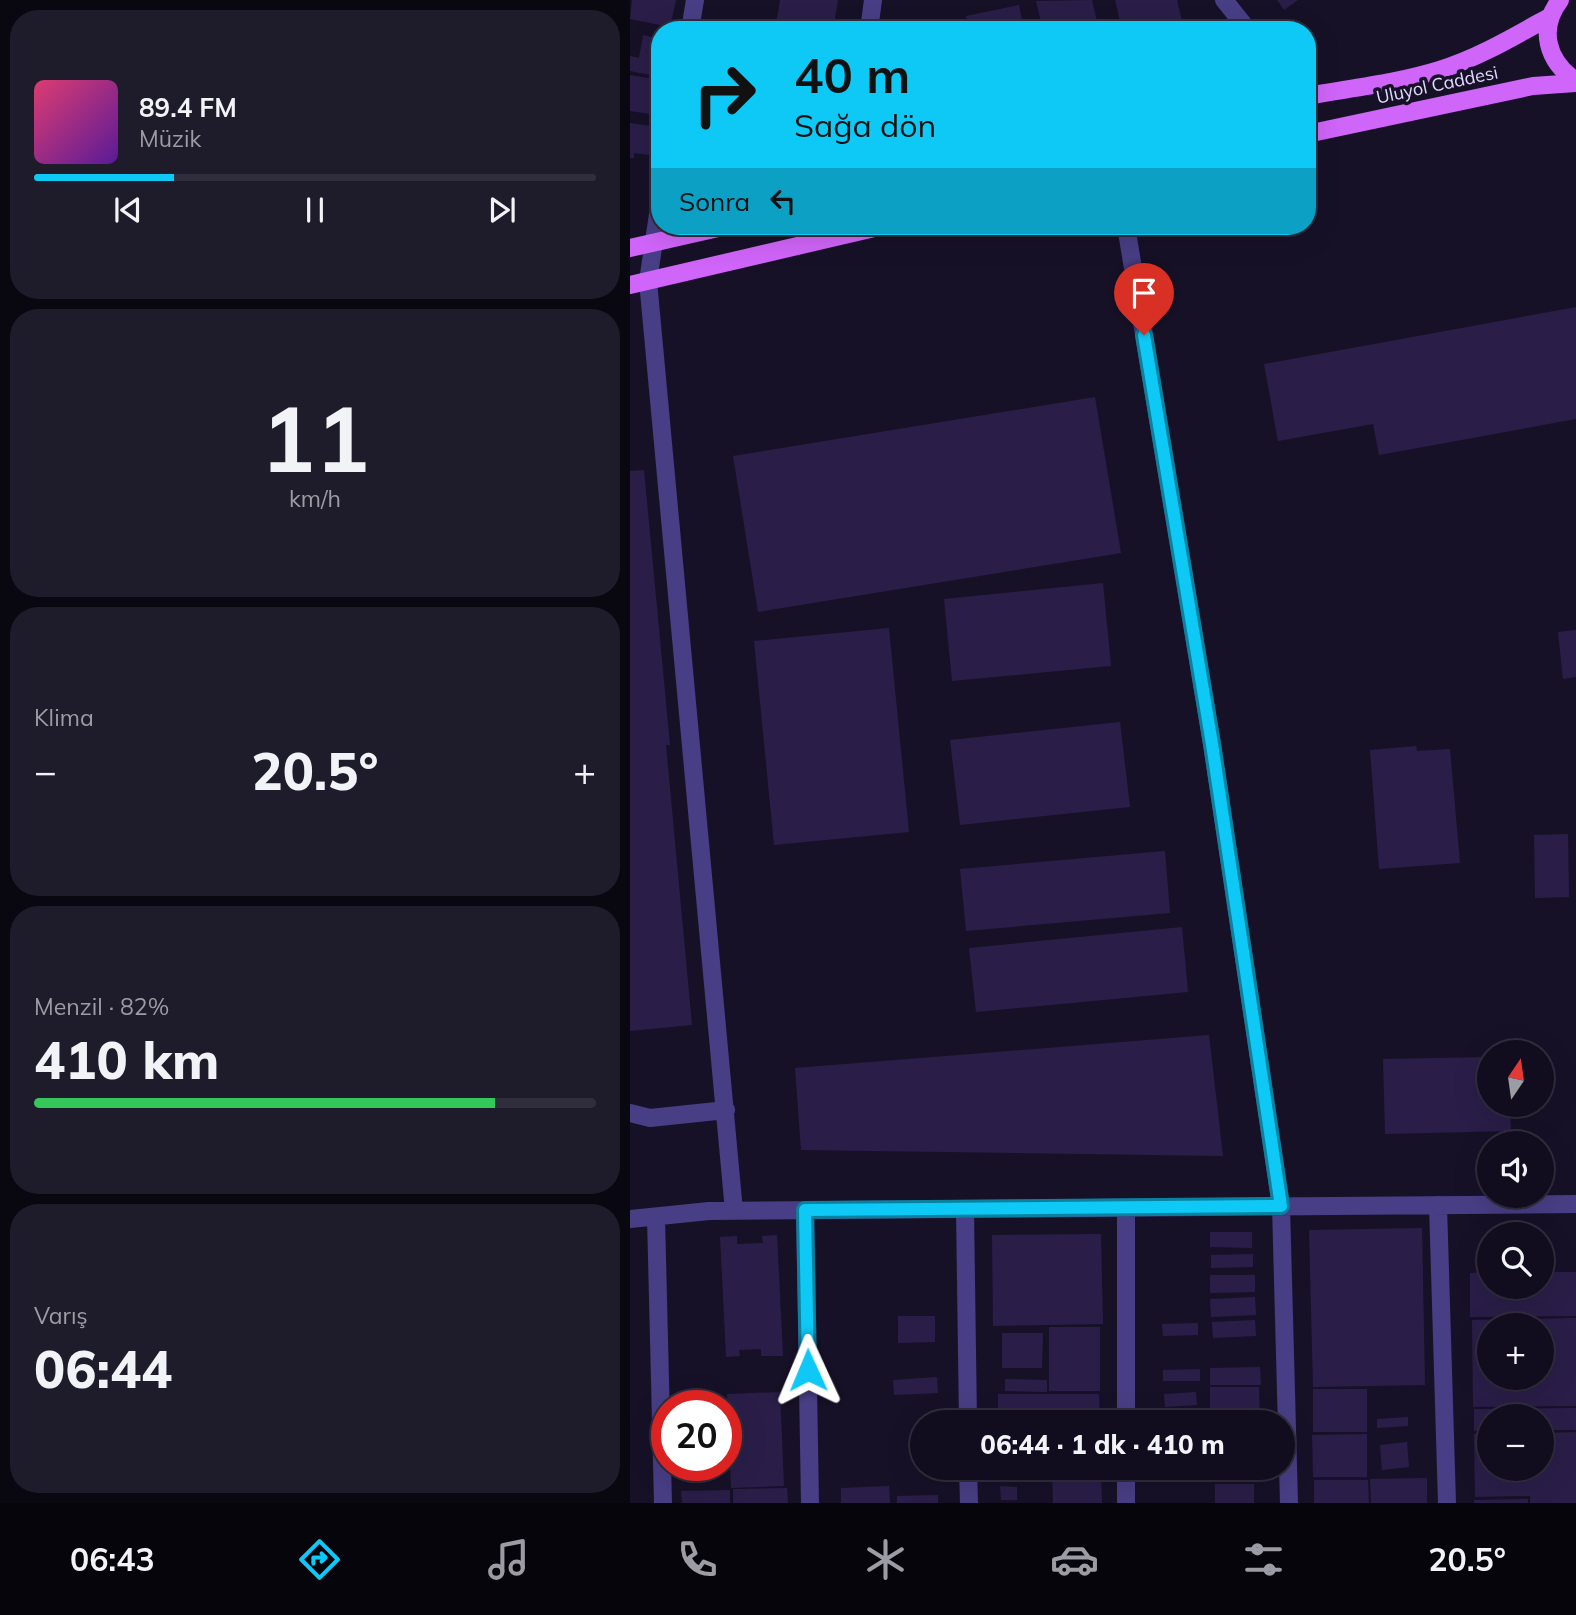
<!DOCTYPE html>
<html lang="tr">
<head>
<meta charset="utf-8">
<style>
  body { margin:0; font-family:Mulish,sans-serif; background:#1e1b2b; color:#f1f3f6; height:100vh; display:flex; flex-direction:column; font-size:26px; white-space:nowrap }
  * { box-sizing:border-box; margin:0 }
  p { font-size:23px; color:#9c9ca4 }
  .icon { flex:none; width:38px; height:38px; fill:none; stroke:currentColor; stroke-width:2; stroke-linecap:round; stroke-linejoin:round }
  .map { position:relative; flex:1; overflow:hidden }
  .panel { display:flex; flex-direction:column; gap:10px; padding:10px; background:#090710; width:630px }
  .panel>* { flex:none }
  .banner { position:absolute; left:21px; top:21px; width:665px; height:214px; border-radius:28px; box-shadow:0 7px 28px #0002,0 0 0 2px #302d3c; background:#0ec8f5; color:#111; overflow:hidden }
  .needle { width:46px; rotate:13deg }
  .buttons { position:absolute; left:847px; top:1040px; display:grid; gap:14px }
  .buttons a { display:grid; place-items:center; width:77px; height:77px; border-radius:50%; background:#110d1e; box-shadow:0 7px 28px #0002,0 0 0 2px #302d3c; font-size:35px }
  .speed { position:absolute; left:21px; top:1390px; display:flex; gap:14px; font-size:35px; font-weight:700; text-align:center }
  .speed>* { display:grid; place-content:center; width:91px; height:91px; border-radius:50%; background:#110d1e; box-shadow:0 7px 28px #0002,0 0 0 2px #302d3c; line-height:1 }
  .speed .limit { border:10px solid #d22; background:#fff; color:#111 }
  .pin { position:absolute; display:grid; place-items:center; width:60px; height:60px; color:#fff; margin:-72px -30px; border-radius:50% 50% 50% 0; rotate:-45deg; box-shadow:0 0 7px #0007 }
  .pin .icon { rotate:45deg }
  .me { position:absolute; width:77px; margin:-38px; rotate:359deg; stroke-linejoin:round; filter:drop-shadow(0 0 5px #0008) }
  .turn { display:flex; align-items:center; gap:24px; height:147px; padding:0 28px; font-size:32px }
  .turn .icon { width:91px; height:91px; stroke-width:2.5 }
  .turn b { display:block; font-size:49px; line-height:60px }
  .then { display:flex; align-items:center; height:66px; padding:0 28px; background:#0003; gap:14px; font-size:26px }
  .big { font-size:52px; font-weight:800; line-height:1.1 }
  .panel .widget { flex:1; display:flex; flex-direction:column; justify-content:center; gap:10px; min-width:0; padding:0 24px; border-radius:28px; background:#1e1b2b }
  .panel .dial { align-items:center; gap:0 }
  .dial b { font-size:91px; line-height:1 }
  .song { display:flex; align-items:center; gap:21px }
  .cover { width:84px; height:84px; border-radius:10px; background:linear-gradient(135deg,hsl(340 70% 55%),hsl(270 70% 35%)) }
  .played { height:7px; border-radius:4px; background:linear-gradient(90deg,#0ec8f5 25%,#302d3c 25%) }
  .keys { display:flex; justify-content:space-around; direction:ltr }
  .heat { display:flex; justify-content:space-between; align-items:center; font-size:38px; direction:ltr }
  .charge { height:10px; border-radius:5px; background:linear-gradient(90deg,#34c759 82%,#302d3c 0) }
  .trip { position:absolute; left:280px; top:1410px; width:385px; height:70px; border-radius:35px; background:#110d1e; box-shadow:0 7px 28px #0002,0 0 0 2px #302d3c; font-weight:800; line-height:70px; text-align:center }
  .dock { display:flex; height:112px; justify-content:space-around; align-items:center; background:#07050c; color:#9c9ca4 }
  .dock .icon { width:49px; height:49px }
  .dock .current { color:#0ec8f5 }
  .dock b { font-size:32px; color:#f1f3f6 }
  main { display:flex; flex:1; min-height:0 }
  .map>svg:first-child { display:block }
</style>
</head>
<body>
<main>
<section class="panel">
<div class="widget">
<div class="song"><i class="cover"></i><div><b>89.4 FM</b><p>Müzik</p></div></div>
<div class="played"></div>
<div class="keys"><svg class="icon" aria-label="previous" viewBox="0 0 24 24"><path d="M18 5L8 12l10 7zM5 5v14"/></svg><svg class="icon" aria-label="pause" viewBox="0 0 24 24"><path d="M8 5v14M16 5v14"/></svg><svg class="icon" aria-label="next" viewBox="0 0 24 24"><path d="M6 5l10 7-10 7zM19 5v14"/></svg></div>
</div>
<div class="widget dial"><b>11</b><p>km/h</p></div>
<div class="widget"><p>Klima</p>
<div class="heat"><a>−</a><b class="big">20.5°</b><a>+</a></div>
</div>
<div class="widget"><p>Menzil · 82%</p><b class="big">410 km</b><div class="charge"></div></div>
<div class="widget"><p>Varış</p><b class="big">06:44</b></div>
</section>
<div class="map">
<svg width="946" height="1503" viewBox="0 0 946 1503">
  <rect width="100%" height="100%" fill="#171128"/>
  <!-- building -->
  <path fill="#2a1e48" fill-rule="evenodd" d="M2,0H46L40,27L0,19Z
    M150,0H208L203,30H145Z
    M462,0L469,30H413L406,1Z
    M485,0H547L554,30H492Z
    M647,0H668L654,10Z
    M389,5L394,30H339L336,16Z
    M318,19L320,30H277V29Z
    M13,35L30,39V77L0,71V56L9,58Z
    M0,75L30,80L27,115L0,111Z
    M0,123L22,126L19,155L4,153V158H0Z
    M946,307V419L749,455L743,424L648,441L634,364Z
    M465,397L491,553L128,612L103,456Z
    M14,470L40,745H36L62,1025L0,1031V471Z
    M473,583L481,666L322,681L314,599Z
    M259,628L279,832L144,845L124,641Z
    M946,630V677L933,679L928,632Z
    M490,722L500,807L330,825L320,740Z
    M786,746L787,751L820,749L830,863L749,869L740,750Z
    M938,834L939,897L905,898L904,835Z
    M535,851L540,913L336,931L330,869Z
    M552,927L558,992L346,1012L339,948Z
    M579,1035L593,1156L171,1150L165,1068Z
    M859,1057V1104H880L881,1131L755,1134L753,1059Z
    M792,1228L795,1385L683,1387L679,1230Z
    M580,1232H622V1248L580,1247Z
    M471,1234L473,1324L363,1326L362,1235Z
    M147,1235L153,1356H131V1349L109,1350L110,1356L96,1357L90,1237L107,1236V1244L133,1243L132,1236Z
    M623,1254V1267L581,1268V1255Z
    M859,1272V1286H912V1272H946V1316L840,1317V1273Z
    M580,1275H625V1292L580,1293Z
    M625,1297L626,1315L581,1317L580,1299Z
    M268,1316H305V1342L268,1343Z
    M946,1318V1406L843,1407L842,1320ZM859,1325H912V1377H859Z
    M625,1320L626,1336L583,1338L582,1322Z
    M568,1323V1335L533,1336L532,1324Z
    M419,1327H470V1391H419Z
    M372,1333H413L412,1368H372Z
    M630,1367L631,1385H580V1368Z
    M570,1369V1381H533V1370Z
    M307,1377L308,1393L264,1395L263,1380Z
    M375,1379L417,1380V1392L375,1391Z
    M580,1387H629L630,1423H580Z
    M683,1389H737V1432H683Z
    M150,1392L154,1486L101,1488L97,1394Z
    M566,1392L567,1405L535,1407L534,1394Z
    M368,1394H469L470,1423H368Z
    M946,1408V1430H912V1416H859V1430L844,1431V1409Z
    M778,1417V1426L747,1428V1419Z
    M568,1418V1423H533V1420Z
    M946,1432V1503H900V1496L845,1497L844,1434H859V1468H912V1433Z
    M737,1434V1477H683L682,1435Z
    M777,1442L779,1467L752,1470L750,1445Z
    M376,1468H413V1481L376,1482Z
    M422,1468H471L472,1503H423Z
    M797,1478V1503H741L740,1479Z
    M684,1480H738L739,1503H684Z
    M585,1484H624V1503H585Z
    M259,1486L260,1503H211V1488Z
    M370,1486L387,1487V1500H371Z
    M157,1488L158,1503H103V1489Z
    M100,1490V1503H52L51,1491Z
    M308,1495V1503H267V1496Z
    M898,1499V1503H844V1500Z"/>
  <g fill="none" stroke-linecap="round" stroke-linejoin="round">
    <!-- minor -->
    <path stroke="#483e85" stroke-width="18" d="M594,0L618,30
      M60,30L65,0
      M239,30L243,0
      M30,201L18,281L104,1211
      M496,226L582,744L651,1206L659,1503
      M0,1113L20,1118L96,1110
      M808,1205L817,1503
      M335,1209L338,1423
      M175,1210L180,1503
      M26,1217L33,1503
      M0,1219L79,1211L946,1204
      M496,1423V1208
      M338,1468L339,1503
      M496,1503V1468"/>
    <!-- major -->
    <path stroke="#d065f9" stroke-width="18" d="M930,0C908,29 917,61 946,81
      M677,96C721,88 767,83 809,70C848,58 885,36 921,16
      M677,134L903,86L946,83
      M0,248L97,226
      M0,285L253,226"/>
  </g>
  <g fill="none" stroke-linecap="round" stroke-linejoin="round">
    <defs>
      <path id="route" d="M178,1370L175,1210L651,1206L582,744L514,335"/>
    </defs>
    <!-- route casing -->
    <use href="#route" stroke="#09829f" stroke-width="18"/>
    <!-- route -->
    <use href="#route" stroke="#0ec8f5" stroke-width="12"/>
  </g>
  <g text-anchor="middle" stroke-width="7" stroke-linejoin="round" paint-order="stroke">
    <!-- street labels -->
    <g font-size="18" fill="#e1d9fd" stroke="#171128">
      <text transform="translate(807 85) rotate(-12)" y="6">Uluyol Caddesi</text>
    </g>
  </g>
</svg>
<div class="buttons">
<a><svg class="needle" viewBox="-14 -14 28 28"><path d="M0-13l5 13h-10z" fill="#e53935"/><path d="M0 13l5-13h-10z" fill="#9c9ca4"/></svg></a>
<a><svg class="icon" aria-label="sound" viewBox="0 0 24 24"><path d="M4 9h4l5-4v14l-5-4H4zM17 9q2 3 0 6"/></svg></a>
<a><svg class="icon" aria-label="search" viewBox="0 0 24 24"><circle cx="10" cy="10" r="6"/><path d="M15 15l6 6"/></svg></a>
<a>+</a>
<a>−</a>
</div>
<div class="speed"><div class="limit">20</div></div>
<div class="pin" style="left:514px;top:335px;background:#d93025"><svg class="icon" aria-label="arrive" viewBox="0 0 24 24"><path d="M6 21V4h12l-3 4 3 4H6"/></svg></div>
<svg class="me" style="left:178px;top:1370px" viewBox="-20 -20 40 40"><path d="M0-17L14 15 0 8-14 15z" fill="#0ec8f5" stroke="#fff" stroke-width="4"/></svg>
<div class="trip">06:44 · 1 dk · 410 m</div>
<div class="banner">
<div class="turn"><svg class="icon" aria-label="right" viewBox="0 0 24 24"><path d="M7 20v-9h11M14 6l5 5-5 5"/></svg><div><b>40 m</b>Sağa dön</div></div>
<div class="then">Sonra<svg class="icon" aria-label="left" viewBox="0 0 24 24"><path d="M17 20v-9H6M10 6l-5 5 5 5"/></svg></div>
</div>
</div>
</main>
<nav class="dock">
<b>06:43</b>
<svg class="icon current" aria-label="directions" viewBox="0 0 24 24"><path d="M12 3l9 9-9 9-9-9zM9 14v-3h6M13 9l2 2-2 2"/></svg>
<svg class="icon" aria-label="music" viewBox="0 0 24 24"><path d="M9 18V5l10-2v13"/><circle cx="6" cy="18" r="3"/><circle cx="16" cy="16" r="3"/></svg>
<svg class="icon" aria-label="phone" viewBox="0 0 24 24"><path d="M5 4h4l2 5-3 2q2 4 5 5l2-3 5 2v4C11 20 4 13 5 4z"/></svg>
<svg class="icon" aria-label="climate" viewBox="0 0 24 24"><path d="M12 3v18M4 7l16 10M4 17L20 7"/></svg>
<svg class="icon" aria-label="car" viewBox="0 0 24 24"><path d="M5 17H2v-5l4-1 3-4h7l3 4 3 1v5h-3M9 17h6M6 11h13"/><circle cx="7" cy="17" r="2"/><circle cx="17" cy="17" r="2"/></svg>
<svg class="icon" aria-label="filters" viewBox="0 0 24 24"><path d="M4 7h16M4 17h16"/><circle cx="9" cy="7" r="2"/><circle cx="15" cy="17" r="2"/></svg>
<b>20.5°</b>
</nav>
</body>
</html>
